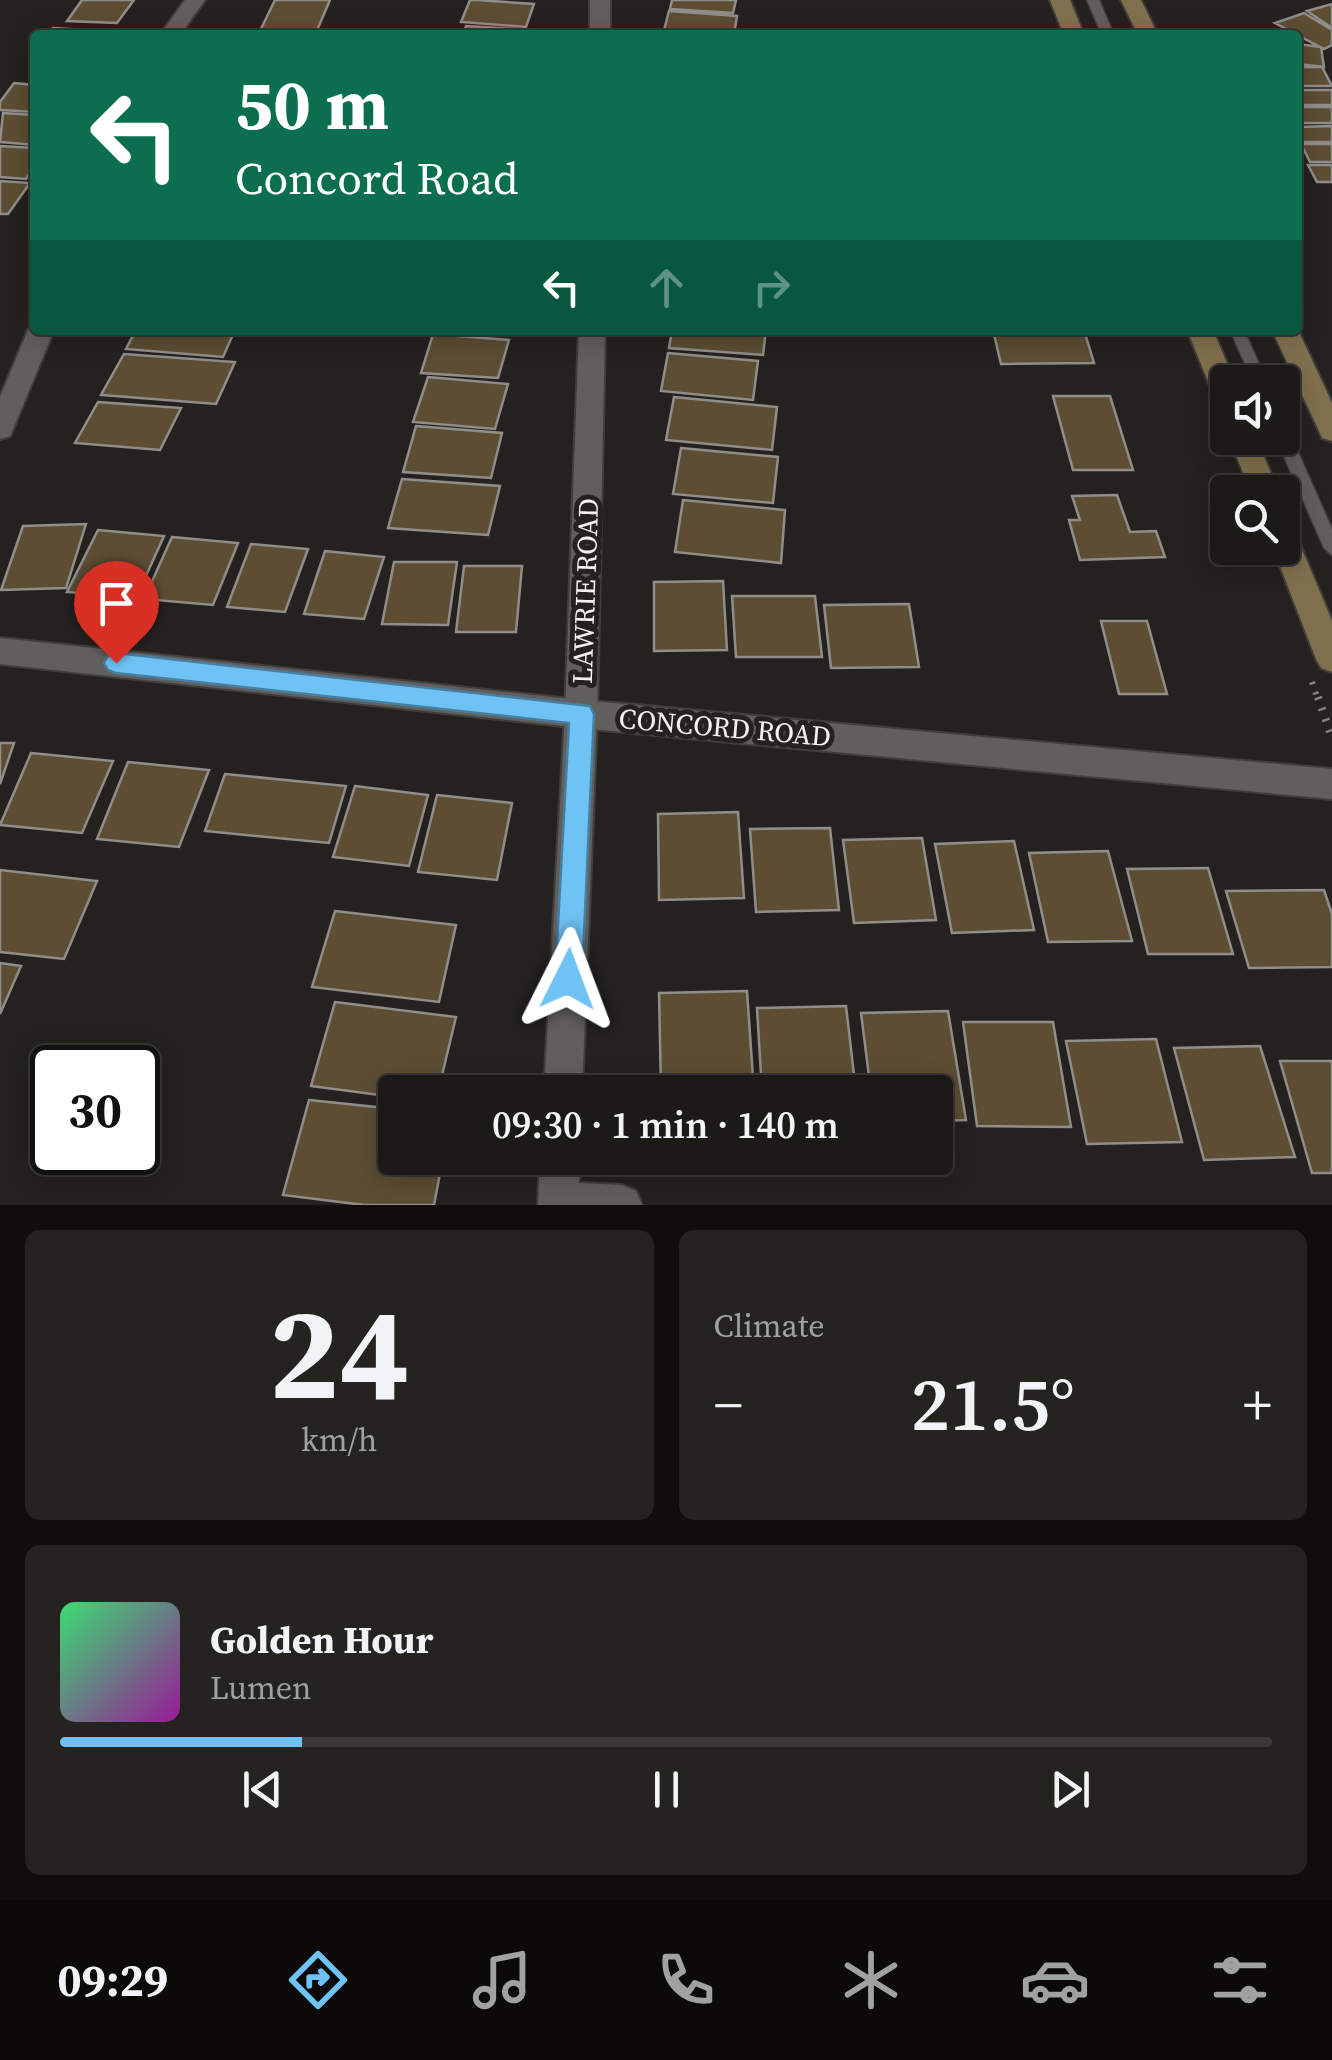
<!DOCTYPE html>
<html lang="en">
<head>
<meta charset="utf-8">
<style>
  body { margin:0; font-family:"Source Serif 4",serif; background:#242320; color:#f1f3f6; height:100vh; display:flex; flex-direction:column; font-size:38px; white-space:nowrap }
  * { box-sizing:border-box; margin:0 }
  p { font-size:32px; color:#a0a1a1 }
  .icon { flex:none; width:55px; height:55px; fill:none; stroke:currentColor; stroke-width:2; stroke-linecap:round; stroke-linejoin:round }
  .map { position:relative; height:1205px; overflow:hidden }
  .sheet { display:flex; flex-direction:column; gap:25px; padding:25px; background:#0f0e0d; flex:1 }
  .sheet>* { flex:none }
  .hud { position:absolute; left:30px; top:30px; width:1272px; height:305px; border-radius:10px; box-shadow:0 5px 25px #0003,0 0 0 2px #393836; background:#0b6e4f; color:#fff; overflow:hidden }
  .buttons { position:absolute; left:1210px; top:365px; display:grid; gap:20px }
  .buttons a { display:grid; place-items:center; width:90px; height:90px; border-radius:10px; background:#1b1a17; box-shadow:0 5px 25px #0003,0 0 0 2px #393836; font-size:50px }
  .speed { position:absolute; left:30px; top:1045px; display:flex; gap:20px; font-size:50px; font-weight:700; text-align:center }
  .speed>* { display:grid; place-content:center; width:130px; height:130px; border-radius:50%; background:#1b1a17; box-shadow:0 5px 25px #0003,0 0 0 2px #393836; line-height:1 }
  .speed .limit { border:5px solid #111; border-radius:15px; background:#fff; color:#111 }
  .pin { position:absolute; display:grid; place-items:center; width:85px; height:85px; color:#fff; margin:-102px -42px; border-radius:50% 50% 50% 0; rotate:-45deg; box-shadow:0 0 10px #0007 }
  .pin .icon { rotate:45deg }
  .me { position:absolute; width:110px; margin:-55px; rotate:3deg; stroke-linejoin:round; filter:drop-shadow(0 0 8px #0008) }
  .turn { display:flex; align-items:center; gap:35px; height:210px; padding:0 40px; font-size:45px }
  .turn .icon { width:130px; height:130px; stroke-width:2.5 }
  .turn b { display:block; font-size:70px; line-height:85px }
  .lanes { display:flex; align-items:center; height:95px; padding:0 40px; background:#0003; justify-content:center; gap:50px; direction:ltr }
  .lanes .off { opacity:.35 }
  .big { font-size:75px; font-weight:600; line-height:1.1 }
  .sheet .card { flex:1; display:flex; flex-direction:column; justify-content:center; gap:15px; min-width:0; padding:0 35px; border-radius:15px; background:#242320 }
  .sheet .dial { align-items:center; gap:0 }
  .dial b { font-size:130px; line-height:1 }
  .song { display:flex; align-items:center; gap:30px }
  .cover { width:120px; height:120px; border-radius:15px; background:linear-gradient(135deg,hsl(140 70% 55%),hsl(300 70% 35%)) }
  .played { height:10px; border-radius:5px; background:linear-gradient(90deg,#6fc2f4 20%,#393836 20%) }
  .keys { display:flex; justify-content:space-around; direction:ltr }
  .heat { display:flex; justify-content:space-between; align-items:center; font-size:55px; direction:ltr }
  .sheet .tiles { flex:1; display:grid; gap:25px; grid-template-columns:1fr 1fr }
  .card:last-child { grid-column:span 2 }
  .trip { position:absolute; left:378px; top:1075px; width:575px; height:100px; border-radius:10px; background:#1b1a17; box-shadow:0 5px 25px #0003,0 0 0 2px #393836; font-weight:600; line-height:100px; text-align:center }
  .menu { display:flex; height:160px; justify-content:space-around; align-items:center; background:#0b0a09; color:#a0a1a1 }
  .menu .icon { width:70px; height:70px }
  .menu .current { color:#6fc2f4 }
  .menu b { font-size:45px; color:#f1f3f6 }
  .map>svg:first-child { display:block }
</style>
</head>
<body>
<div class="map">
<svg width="1332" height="1205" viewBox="0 0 1332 1205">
  <rect width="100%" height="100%" fill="#24221f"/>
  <!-- building -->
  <path fill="#5c4d33" stroke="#908e8a" stroke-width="2.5" d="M82,0H134L117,23L67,21Z
    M275,0H330L315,35L259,33Z
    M470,0H478L534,4L526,27L461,22Z
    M672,0H736L733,13L670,9Z
    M1332,4V28L1307,11Z
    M669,11L737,16L734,35L663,34Z
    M1304,13L1332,30V45L1324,49L1275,23Z
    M466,26L530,30L528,35H463Z
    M53,28L105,31L102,35H47Z
    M1298,44L1321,47L1324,67L1298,64Z
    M1298,67H1322L1332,86H1298Z
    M14,83L35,85V112L0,110V102Z
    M1298,90H1332V105H1298Z
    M1298,107H1332V123H1298Z
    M3,113L35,115V145L0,142Z
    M1332,126V142H1298V127Z
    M1301,144H1332V162H1310Z
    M0,146L35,148V165L26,179L0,177Z
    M1308,165H1332V182H1317Z
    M0,181L30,183L8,214H0Z
    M136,330H235L223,357L126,349Z
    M672,330H766L763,355L669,348Z
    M993,330H1084L1094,363L1001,364Z
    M433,334L509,340L498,378L421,373Z
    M668,353L758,361L753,400L661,391Z
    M124,354L235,362L216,404L101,395Z
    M428,377L508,384L495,429L413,422Z
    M1053,396H1110L1133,470H1073Z
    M674,397L777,407L772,450L666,440Z
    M98,402L181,408L160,450L75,443Z
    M416,426L502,433L491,478L403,472Z
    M681,448L778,457L773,503L673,494Z
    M402,479L500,486L488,535L388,528Z
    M1117,495L1130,532L1156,531L1165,557L1080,560L1069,520H1080L1072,496Z
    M683,500L785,510L781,563L675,552Z
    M86,524L66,588L1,590L23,526Z
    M98,530L164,536L136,598L67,592Z
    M172,537L238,543L213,605L144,599Z
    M251,544L308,549L285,612L227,607Z
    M325,551L384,557L364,619L304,614Z
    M394,562H457L448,625L382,624Z
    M464,566H522L516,632H456Z
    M723,581L727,650L654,651V582Z
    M732,596H815L822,657H736Z
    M909,604L919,667L831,668L824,605Z
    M1101,621H1147L1167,694H1119Z
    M0,743H14L0,784Z
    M31,753L113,761L82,833L0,825Z
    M128,762L209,770L179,847L97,839Z
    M225,774L346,786L329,843L205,831Z
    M355,786L428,795L409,866L333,857Z
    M437,795L512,803L497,880L418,872Z
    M738,812L744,898L659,900L658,814Z
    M830,828L839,910L756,912L750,829Z
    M922,838L936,920L854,923L843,840Z
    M1014,841L1034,930L952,933L935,844Z
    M1108,851L1132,941L1048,942L1029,853Z
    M1208,868L1233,954H1148L1127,869Z
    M0,870L97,881L64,959L0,952Z
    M1324,890L1332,914V967L1249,968L1226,891Z
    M335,911L456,925L439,1002L312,987Z
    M0,963L21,966L0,1014Z
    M747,991L754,1092H661L659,993Z
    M335,1002L456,1017L438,1092H395V1097L311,1086Z
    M846,1006L856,1092H762L757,1008Z
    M948,1011L966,1120L935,1121V1092H871L861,1013Z
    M963,1022H1053L1071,1127L977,1126Z
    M1156,1039L1182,1142L1087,1144L1066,1041Z
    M1260,1046L1295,1157L1204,1160L1174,1048Z
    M1280,1061H1332V1173H1312Z
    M309,1100L395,1109V1158H443L434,1205H364L283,1195Z"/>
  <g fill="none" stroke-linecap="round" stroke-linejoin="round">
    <defs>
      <path id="service" d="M1087,0H1099L1114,35H1102Z
        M1230,330H1244L1267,382H1253Z
        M1282,428L1290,434L1332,529V555L1324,548L1276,438H1282Z"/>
      <path id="minor" d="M185,0H205L180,35H160Z
        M590,0H610V35H590Z
        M35,323V330H54L13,429L10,436L0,439V397L28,330Z
        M579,330H605L597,714L582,1092H544L565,714Z
        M540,1158H580L579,1183L622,1185L636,1191L642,1205H538Z"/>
      <path id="tertiary" d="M0,638L581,700L1332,769V799L581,728L0,664Z"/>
      <path id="secondary" d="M1050,0H1070L1084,35H1064Z
        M1121,0H1141L1158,35H1138Z
        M1187,330H1213L1235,382H1228V407L1219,405L1215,398Z
        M1272,330H1298L1332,403V441L1322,438L1319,431Z
        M1229,438H1256L1279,492H1251Z
        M1282,524L1292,527L1296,535L1332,621V672L1321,668L1316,659L1273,548H1282Z"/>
    </defs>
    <!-- service casing -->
    <use href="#service" stroke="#403e3c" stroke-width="3"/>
    <!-- minor casing -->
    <use href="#minor" stroke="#403e3c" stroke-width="4"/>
    <!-- tertiary casing -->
    <use href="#tertiary" stroke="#403e3c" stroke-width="4"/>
    <!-- secondary casing -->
    <use href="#secondary" stroke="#403e3c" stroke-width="4"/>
    <!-- path-far1 -->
    <path stroke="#84827f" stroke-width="6" stroke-dasharray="2.5 8" stroke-linecap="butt" d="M1312,682L1318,700"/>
    <!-- path -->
    <path stroke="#84827f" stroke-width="8" stroke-dasharray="2.5 9" stroke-linecap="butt" d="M1318,697L1332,738"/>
    <!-- service -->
    <use href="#service" fill="#615f5b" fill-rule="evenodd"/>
    <!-- minor -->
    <use href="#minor" fill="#615f5b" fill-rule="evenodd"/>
    <!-- tertiary -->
    <use href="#tertiary" fill="#615f5b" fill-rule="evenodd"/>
    <!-- secondary -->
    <use href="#secondary" fill="#80704d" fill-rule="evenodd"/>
  </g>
  <!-- route -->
  <path fill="#6fc2f4" stroke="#487e9f" stroke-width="2.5" d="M116,653L590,706L594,714L582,979L578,989L568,993L559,989L555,979L569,723L116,673L108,670L104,663L108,656Z"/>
  <g text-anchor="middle" stroke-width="10" stroke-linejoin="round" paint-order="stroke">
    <!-- street labels -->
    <g font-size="28" fill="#f4f2f0" stroke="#24221f">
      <text transform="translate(585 591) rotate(-88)" y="10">LAWRIE ROAD</text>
      <text transform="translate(725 727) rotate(5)" y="10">CONCORD ROAD</text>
    </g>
  </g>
</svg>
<div class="buttons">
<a><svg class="icon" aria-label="sound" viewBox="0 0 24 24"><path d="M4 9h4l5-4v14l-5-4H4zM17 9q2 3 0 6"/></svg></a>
<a><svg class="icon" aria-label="search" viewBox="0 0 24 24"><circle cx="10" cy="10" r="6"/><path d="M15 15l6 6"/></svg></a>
</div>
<div class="speed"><div class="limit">30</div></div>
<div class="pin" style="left:116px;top:663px;background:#d93025"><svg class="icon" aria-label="arrive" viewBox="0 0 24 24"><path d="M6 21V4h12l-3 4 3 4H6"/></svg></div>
<svg class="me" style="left:568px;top:979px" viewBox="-20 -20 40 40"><path d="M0-17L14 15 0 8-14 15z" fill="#6fc2f4" stroke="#fff" stroke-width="4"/></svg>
<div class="trip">09:30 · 1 min · 140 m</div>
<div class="hud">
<div class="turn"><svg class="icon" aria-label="left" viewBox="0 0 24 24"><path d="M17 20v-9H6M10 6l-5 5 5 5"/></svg><div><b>50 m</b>Concord Road</div></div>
<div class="lanes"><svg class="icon" aria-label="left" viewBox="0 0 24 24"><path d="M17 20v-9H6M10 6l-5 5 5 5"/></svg><svg class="icon off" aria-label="ahead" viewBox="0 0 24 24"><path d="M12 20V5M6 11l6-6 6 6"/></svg><svg class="icon off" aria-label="right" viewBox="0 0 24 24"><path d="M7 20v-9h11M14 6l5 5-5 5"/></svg></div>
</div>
</div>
<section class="sheet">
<div class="tiles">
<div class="card dial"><b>24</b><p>km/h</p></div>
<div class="card"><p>Climate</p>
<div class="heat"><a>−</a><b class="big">21.5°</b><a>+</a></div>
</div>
<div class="card">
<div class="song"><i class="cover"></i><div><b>Golden Hour</b><p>Lumen</p></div></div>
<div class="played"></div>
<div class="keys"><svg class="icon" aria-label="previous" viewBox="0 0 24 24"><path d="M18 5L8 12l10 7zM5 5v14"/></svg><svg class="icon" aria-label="pause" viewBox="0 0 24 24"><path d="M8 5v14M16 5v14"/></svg><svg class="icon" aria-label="next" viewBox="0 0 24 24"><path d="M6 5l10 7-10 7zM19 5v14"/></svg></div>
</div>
</div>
</section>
<nav class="menu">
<b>09:29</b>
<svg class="icon current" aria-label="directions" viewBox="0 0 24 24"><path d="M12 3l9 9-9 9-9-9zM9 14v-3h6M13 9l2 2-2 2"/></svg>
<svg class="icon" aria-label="music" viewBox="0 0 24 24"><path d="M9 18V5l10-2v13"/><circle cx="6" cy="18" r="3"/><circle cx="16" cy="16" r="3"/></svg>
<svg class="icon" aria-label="phone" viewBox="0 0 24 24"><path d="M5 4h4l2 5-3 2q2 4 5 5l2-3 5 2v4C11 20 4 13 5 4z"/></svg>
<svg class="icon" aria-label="climate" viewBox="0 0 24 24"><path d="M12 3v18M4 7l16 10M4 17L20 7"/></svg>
<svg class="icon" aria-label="car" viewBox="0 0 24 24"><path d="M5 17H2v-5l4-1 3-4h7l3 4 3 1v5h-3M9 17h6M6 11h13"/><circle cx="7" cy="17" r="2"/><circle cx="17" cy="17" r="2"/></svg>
<svg class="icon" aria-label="filters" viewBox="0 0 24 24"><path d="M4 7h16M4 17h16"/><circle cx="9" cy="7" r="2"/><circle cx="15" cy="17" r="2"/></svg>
</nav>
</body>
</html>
